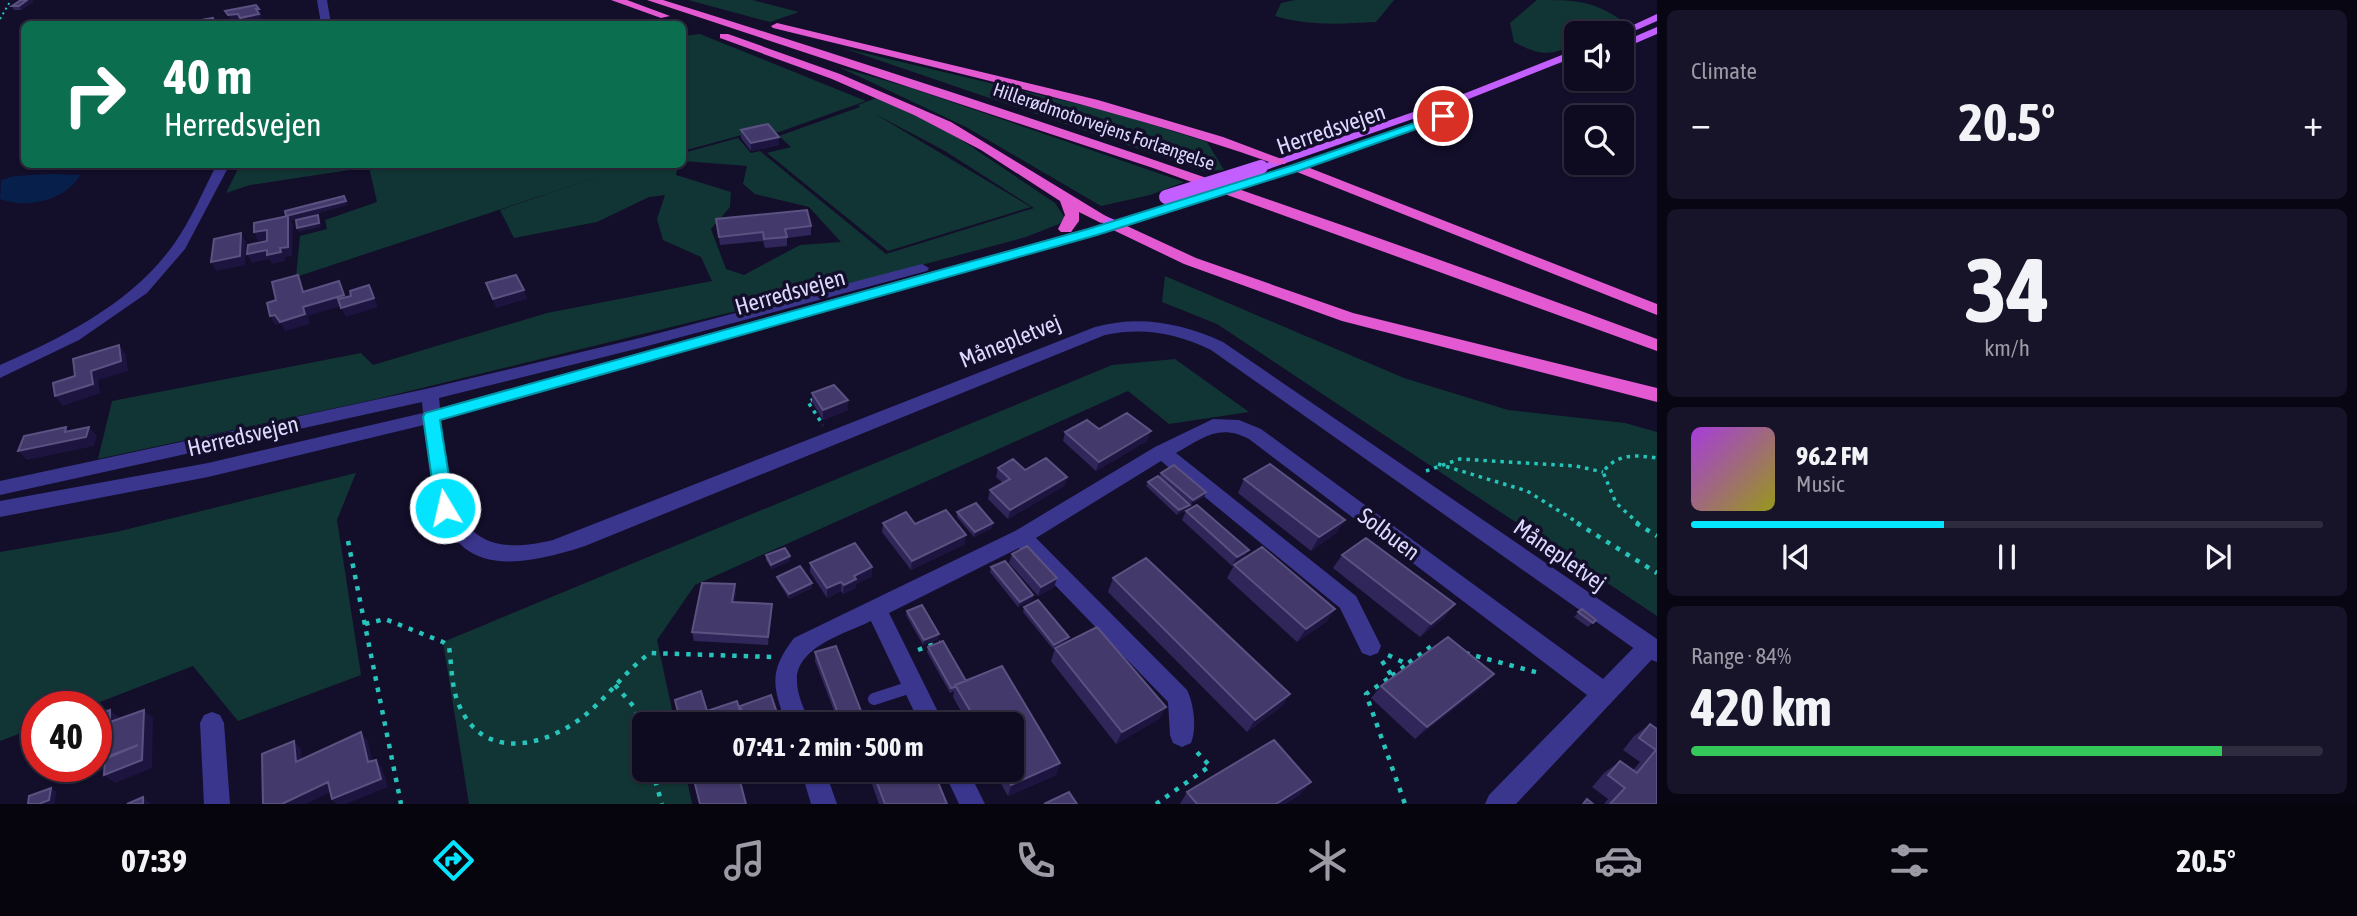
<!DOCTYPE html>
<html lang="en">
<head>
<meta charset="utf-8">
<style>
  body { margin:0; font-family:"Asap Condensed",sans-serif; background:#171329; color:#f1f3f6; height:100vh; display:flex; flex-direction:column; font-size:26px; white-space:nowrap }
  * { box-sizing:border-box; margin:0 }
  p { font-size:23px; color:#9b9aa5 }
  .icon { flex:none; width:38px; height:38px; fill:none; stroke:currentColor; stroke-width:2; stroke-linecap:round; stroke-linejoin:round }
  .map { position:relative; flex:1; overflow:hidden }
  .sheet { display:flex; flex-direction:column; gap:10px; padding:10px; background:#080612; width:700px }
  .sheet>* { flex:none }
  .guide { position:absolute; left:21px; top:21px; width:665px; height:147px; border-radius:10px; box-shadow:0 2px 5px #0004,0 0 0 2px #2e2b3e; background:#0b6e4f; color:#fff; overflow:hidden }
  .tools { position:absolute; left:1564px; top:21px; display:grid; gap:14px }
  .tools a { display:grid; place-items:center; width:70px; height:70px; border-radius:10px; background:#0e0a20; box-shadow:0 2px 5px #0004,0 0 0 2px #2e2b3e; font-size:35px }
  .speed { position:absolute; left:21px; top:691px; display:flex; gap:14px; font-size:35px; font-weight:700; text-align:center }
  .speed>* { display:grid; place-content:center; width:91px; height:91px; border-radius:50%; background:#0e0a20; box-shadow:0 2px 5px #0004,0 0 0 2px #2e2b3e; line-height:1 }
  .speed .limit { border:10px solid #d22; background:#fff; color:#111 }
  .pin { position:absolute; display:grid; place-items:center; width:60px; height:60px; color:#fff; margin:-30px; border:4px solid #fff; border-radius:50%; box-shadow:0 2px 7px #0007 }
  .me { position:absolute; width:77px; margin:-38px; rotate:351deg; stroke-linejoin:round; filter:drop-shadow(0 0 5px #0008) }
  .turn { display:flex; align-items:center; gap:24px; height:147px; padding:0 28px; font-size:32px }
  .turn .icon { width:91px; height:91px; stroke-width:2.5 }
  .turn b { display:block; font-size:49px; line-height:60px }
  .big { font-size:52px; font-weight:700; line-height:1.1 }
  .sheet .widget { flex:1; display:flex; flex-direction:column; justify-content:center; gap:10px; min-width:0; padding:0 24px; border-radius:10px; background:#171329 }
  .sheet .dial { align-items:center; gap:0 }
  .dial b { font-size:91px; line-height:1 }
  .song { display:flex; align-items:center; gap:21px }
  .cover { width:84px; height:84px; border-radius:10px; background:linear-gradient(135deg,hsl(280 70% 55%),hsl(60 70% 35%)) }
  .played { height:7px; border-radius:4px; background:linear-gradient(90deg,#04e4ff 40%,#2e2b3e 40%) }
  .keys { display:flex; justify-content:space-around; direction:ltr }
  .heat { display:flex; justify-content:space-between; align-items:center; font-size:38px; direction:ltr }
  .charge { height:10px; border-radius:5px; background:linear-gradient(90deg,#34c759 84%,#2e2b3e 0) }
  .trip { position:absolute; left:632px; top:712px; width:392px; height:70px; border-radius:10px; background:#0e0a20; box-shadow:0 2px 5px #0004,0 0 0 2px #2e2b3e; font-weight:700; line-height:70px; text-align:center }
  .dock { display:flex; height:112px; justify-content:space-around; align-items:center; background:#06040d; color:#9b9aa5 }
  .dock .icon { width:49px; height:49px }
  .dock .current { color:#04e4ff }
  .dock b { font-size:32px; color:#f1f3f6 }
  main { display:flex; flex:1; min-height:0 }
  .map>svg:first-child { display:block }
</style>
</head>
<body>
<main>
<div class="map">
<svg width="1657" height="804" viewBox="0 0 1657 804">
  <rect width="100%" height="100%" fill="#130e2a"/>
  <!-- green -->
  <path fill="#113534" d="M688,0H752L799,12L770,22Z
    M1295,0H1394L1376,22C1341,24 1309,26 1275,16L1281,3Z
    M1537,0C1578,0 1592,0 1626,23L1602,33H1577V44C1549,56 1541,56 1514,42L1510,23Z
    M700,34L866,101L779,132H753L683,151V36Z
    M843,48L1116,113L1207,142L1224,170L1203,171Z
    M839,67L911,88L1184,182L1150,195L1101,206L966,127Z
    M879,97L954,135L1055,203L1065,218L1059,224L1026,237L892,273L377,399L98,459L112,401L361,353L373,365L547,313L712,281L701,257L663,240L657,219L665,195L649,197L597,222L514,238L500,210L607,174L296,277L300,236L327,229L325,220L377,202L369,167L250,185L226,193L240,165H678L676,175L731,192L730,207L711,229L726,269L744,275L800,245L841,242L809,207L755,194L743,184L747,166L683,161V153L738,138L751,153L760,151L886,254L1034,208L945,151L875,114L1031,207L888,251L767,153L791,147L779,136L860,107L858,105Z
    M1165,276L1404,378L1508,410L1625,423L1657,432V616L1217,324L1162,302Z
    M1175,359L1249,412L1169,424L1128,391L695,585L657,640L675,724H644V770H685L692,804H469L443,642L1112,365Z
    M356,473L337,520L361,675L238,721L193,666L87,707H37V727L0,741V552L116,532Z"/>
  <!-- water -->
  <path fill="#071f4b" d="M51,174L80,175C66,201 25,209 0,199L1,180L14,176Z"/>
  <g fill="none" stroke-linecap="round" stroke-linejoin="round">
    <!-- path-far2 -->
    <path stroke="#27c4bb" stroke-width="2" stroke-dasharray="2 3.5" stroke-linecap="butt" d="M0,19L11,0"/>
    <!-- path-far1 -->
    <path stroke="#27c4bb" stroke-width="3.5" stroke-dasharray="3.5 5" stroke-linecap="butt" d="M814,399L808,402L823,425
      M1438,464L1527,491L1580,524
      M1426,471L1460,459L1576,466L1603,472
      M1639,524L1616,503L1603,472C1617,453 1636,455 1657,458"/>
    <!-- path -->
    <path stroke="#27c4bb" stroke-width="4.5" stroke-dasharray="4.5 7" stroke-linecap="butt" d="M1577,523L1657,573
      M1636,523L1657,536
      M348,541L401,804
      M365,624L385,619L443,642L449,647C452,666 451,687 459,705C483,762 545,747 584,716C608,697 625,671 650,653L772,657
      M918,650L940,642
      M1465,653L1539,673
      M1388,655L1407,664L1433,645L1437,646
      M1382,661L1392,676L1366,694L1405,804
      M1392,676L1407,664
      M615,685L635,708L644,737
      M652,770L662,804
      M1156,804L1210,766L1194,749"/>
    <!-- service -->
    <path stroke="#3a368d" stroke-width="12" d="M874,699L914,686"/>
    <!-- minor -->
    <path fill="#3a368d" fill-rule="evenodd" d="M317,0H327L331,24H321Z
      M217,164H230L185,249L147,293L79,340L0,378V365C64,337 132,303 174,244C191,220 203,191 217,164Z
      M1213,419L1239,420L1261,429L1603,679L1641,640L1649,637L1657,640V654L1516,804H1485L1489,795L1587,695L1249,439C1218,423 1202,439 1176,453L1356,596L1381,646L1378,653L1370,656L1362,653L1340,608L1161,461L1036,538L1187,690C1194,704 1197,729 1191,743L1182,747L1173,743L1170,735L1168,702L1019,548L889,613L944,724H920L871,621C847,633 795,647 797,681C797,696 805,710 810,724H786C773,686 768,672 794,638L1015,531L1155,447Z
      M212,712L220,715L224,723L230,804H204L200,723L204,715Z
      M801,770H825L837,804H811Z
      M943,770H968L985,804H959Z"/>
    <!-- tertiary -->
    <path fill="#3a368d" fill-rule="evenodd" d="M1114,221L1121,225L1119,228L441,420C451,497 452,565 553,540L1095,327C1140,315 1181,323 1223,342L1657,639V662L1649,659L1211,350C1176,333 1143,327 1105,335L585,546C457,588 438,543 424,425L208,477L0,517V501L208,463L423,413L422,402L0,495V481L430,388L640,338L922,264L929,268L927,271L640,348L439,398L440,408Z"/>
    <!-- primary -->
    <path fill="#c45fff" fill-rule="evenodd" d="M1657,14V21L1625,35L1616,33Z
      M1657,27V34L1622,49V42Z
      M1577,49V56L1456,104L1266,170H1256L1255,167L1448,100Z
      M1190,197L1195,198V204L1114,229L1094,218L1101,214L1115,220Z"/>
    <!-- trunk -->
    <path fill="#e259d2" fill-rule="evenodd" d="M611,0H627L670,16L661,18Z
      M647,0H663C997,104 1328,217 1657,339V351L1153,168Z
      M777,23L1098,100L1223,137L1287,161L1285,164H1275C1111,106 942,70 773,28L771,26Z
      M720,34H728L840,74L951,122L1109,218L1101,223L1079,212V221L1071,232H1061L1058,229L1065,215L1060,201L981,150L914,115L832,79L720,38Z
      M1297,163L1657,304V315L1292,170L1290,167Z
      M1114,220L1196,258L1353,313L1657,388V402L1342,321L1184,264L1109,228L1106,225Z"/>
    <!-- primary-bridge -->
    <path stroke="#c45fff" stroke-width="14" d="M1166,197L1261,167"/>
  </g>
  <!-- wall -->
  <path fill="#312659" d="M21,0H32L33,2L21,10H14L12,6Z
    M741,130L779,137V145L751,151L741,138Z
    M716,219L811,226V235L787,238V246L765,248L763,241L720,245Z
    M812,393L848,400V410L823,420L812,402Z
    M1099,429L1147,441L1096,471L1063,441L1065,432Z
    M998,468L1025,470L1067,477L1064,486L1008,519L988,499L990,490L1003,483L996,477Z
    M1161,473L1206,492L1204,497L1191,504L1159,477Z
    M1244,479L1345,520L1336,533L1311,551L1238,493Z
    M1148,482L1190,505L1188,509L1177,515L1146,486Z
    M1186,511L1244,558L1335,609L1326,622L1297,642L1227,578L1234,565L1232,566L1182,520Z
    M957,512L992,528L974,537L957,517Z
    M883,523L915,524L965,544L911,570L882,532Z
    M1012,554L1057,578L1054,587L1038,596L1009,563Z
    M766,555L790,556V561L772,569L766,560Z
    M1342,555L1455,604L1444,618L1420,637L1333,568Z
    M810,563L872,576L856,584V588L843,594L841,591L827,598L810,572Z
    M991,567L1033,595L1032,600L1018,607L990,572Z
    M777,577L812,588L789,599L778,581Z
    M1113,578L1290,694L1281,707L1247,732L1108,592Z
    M736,593L734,603L772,613L768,645L694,641L692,632Z
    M1024,607L1069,637L1067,642L1166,707L1159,719L1116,744L1051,661L1055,648L1053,649L1023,612Z
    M1582,609L1596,620L1588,627L1574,617Z
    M907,611L938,639L923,645L906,615Z
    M943,641L966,681L1002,666L1060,763L1056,775L1008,796L993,770H1012V724H968L953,697L954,691L950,693L927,652L928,647Z
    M815,652L866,724H839L815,661Z
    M1381,686L1482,687L1415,739L1371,698Z
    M1650,724L1657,729V804H1604L1608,799L1592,787L1604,773L1620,761L1633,770L1640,762L1623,750L1634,736Z
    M867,770H933L947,804H879Z
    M1187,792L1301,794L1285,804H1180Z"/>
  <!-- shaded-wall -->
  <path fill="#1d153f" d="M27,0H32L33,2L21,10L19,6Z
    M256,9H259L262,16H260L262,21L243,24L240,18Z
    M238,14L241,21L231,23L228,15Z
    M779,137V145L751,151V143Z
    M346,201L348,205L291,221L293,225L292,256L285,257V261L272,264L269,259L252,263L247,254L280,248L288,217Z
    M318,215L320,219L321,227L299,232L297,228Z
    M267,230L272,239L258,241L254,232Z
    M241,233L246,242L245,265L216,271L211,262Z
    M339,281L348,304L308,316L310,324L285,331L280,322L303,307Z
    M369,285L378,307L346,317L341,308Z
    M524,290L527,299L496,308L493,299Z
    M275,315L280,324L275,325L270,316Z
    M119,345L126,355L128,371L98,380L100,393L63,406L55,396Z
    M848,400V410L823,420V410Z
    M66,427L74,437L89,427L97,436L94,446L27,460L18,451L65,432Z
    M1151,431L1147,441L1096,471L1099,462Z
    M1067,477L1064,486L1008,519L1010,510Z
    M1206,492L1204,497L1191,504L1193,500Z
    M1190,505L1188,509L1177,515L1179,510Z
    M1345,520L1336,533L1311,551L1319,537Z
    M993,523L992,528L974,537L975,532Z
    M966,535L965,544L911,570L912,561Z
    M1249,550L1244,559L1232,566L1237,557Z
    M790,556V561L772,569L771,565Z
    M872,567V576L856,584V588L843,594L844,585L854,576Z
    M1057,578L1054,587L1038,596L1041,587Z
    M841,582V591L827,598V588Z
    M812,583V588L789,599V594Z
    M735,584L736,593L733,611L732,602Z
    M1033,595L1032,600L1018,607L1020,602Z
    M772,604V613L768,645V637Z
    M1455,604L1444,618L1420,637L1431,624Z
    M1335,609L1326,622L1297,642L1306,629Z
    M939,634L938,639L923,645L924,640Z
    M1069,637L1067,642L1053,649L1054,645Z
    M1494,674L1482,687L1415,739L1427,727Z
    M1290,694L1281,707L1247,732L1255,720Z
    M1166,707L1159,719L1116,744L1122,732Z
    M110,710L120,718L110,722Z
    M144,710L153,718L152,768L115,783L104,775L142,755L72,782L61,774L82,766H96V761Z
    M779,719V723L774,724H762Z
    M361,732L368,741L374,770L368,762Z
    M294,741L301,749L303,770L296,762Z
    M376,760L382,768L388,787L346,804H336L332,799Z
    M1060,763L1056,775L1008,796L1011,785Z
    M328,782L335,790L306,804H282Z
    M1311,782L1301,794L1285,804H1276Z
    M51,788L56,791L55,804H39Z
    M143,797L151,804H143Z"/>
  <!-- building -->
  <path fill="#43396b" stroke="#5b5282" stroke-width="2" d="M21,0H27L19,6H12Z
    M256,5L259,9H256L259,14L240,18L238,14L228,15L225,11Z
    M213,18L215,24H191L190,22Z
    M484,20V24H463V22Z
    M768,124L779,137L751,143L741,130Z
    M344,196L346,201L286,216L285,211Z
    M807,210L811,226L785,229L787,237L764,239L763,232L719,237L716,219Z
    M318,215L319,223L297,228L296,220Z
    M288,216V247L280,248L281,252L267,255V250L247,254L248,245L267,241V230L254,232V223Z
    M241,233L240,256L211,262L214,239Z
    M298,275L303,292L339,281L344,295L303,307L305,314L280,322L275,315L270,316L267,303L276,300L272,282Z
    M516,275L524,290L493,299L486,283Z
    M369,285L374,298L341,308L338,299L351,296L350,291Z
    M119,345L121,361L91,371L93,384L55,396L53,383L75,376L73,359Z
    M834,385L848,400L823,410L812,393Z
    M1127,413L1151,431L1099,462L1065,432L1087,420L1099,429Z
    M66,427L65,432L89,427L86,437L18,451L24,436Z
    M1046,458L1067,477L1010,510L990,490L1010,479L998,468L1013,459L1025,470Z
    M1270,464L1345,520L1319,537L1244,479Z
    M1174,465L1206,492L1193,500L1161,473Z
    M1158,476L1190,505L1179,510L1148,482Z
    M976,503L993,523L975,532L957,512Z
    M1197,505L1249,550L1237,557L1186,511Z
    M946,510L966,535L912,561L883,523L906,512L915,524Z
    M1366,538L1455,604L1431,624L1342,555Z
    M855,543L872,567L854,576L856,579L844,585L841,582L827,588L810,563Z
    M1027,546L1057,578L1041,587L1012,554Z
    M1262,547L1335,609L1306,629L1234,565Z
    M785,548L790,556L771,565L766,555Z
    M1146,558L1290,694L1255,720L1113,578Z
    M1005,561L1033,595L1020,602L991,567Z
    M800,566L812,583L789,594L777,577Z
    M702,583L735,584L732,602L772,604L768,637L692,632Z
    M1038,600L1069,637L1054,645L1024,607Z
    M922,605L939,634L924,640L907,611Z
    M1582,609L1596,620L1593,623L1578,612Z
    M1097,627L1166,707L1122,732L1055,648Z
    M1448,637L1494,674L1427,727L1381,686Z
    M943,641L966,681L955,685V687L951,688L928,647Z
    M836,646L866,724H842L815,652Z
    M1002,666L1060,763L1011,785L1003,770H1012V724H978L955,685Z
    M701,691L707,711L737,701L744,724H681L675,700Z
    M771,695L779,719L762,724H746L740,706Z
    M110,710V722L144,710L142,760L104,775L105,759L138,745L96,761V715Z
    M1650,724L1657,729V804H1610L1625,788L1608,775L1620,761L1637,773L1656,750L1639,738Z
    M361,732L368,762L376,760L381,779L332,799L328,782L282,804H263L262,754L294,741L296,762Z
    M1274,740L1311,782L1276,804H1197L1187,792Z
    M62,766H82L61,774Z
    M698,770H737L746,804H700L692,772Z
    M872,770H933L947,804H885Z
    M51,788L49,800L39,804H28L29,796Z
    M1069,792L1077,804H1044Z
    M143,797V804H127Z
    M1587,799L1593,804H1583Z"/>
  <!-- route -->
  <path fill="#04e4ff" stroke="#0394a6" stroke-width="2" d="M1443,113L1447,114V118L1301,170L1097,235L440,420L454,508L451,512H439L436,508L423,417L425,413L1088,229L1293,165Z"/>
  <g text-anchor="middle" stroke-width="7" stroke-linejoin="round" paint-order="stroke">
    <!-- far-street labels -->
    <g font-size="19" fill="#dcd8ff" stroke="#130e2a">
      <text transform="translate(1104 126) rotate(19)" y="7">Hillerødmotorvejens Forlængelse</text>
    </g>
    <!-- street labels -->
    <g font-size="23" fill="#dcd8ff" stroke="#130e2a">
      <text transform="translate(1331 129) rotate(-19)" y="8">Herredsvejen</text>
      <text transform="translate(790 292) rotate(-16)" y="8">Herredsvejen</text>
      <text transform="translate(1010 341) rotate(-22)" y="8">Månepletvej</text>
      <text transform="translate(243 436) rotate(-13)" y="8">Herredsvejen</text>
      <text transform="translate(1389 534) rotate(37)" y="8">Solbuen</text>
      <text transform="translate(1560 555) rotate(35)" y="8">Månepletvej</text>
    </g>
  </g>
</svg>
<div class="tools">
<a><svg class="icon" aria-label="sound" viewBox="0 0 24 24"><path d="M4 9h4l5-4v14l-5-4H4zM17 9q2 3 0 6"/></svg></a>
<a><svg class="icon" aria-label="search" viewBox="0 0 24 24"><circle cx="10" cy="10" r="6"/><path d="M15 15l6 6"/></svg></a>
</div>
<div class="speed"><div class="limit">40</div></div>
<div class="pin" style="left:1443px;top:116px;background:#d93025"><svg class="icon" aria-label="arrive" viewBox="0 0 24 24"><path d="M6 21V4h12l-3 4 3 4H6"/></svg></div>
<svg class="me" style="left:445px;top:508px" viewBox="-20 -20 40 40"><circle r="17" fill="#04e4ff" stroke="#fff" stroke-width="3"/><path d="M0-11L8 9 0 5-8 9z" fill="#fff"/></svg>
<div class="trip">07:41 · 2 min · 500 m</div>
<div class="guide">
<div class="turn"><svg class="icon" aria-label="right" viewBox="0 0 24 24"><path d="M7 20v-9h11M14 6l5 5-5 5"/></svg><div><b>40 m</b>Herredsvejen</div></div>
</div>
</div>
<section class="sheet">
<div class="widget"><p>Climate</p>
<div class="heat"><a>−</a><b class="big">20.5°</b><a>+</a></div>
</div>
<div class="widget dial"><b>34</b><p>km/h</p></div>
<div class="widget">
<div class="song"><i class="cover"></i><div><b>96.2 FM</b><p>Music</p></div></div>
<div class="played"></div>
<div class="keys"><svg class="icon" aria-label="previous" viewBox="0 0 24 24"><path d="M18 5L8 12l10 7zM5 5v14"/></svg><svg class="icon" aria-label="pause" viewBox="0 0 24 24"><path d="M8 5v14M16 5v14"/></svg><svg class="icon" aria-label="next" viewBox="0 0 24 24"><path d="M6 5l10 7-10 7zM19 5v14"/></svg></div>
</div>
<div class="widget"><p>Range · 84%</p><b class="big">420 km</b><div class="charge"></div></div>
</section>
</main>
<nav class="dock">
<b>07:39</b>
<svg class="icon current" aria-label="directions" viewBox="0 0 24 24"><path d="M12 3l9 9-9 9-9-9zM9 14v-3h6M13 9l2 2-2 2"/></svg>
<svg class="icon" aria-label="music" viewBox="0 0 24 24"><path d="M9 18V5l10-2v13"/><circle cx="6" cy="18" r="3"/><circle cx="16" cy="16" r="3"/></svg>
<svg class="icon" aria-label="phone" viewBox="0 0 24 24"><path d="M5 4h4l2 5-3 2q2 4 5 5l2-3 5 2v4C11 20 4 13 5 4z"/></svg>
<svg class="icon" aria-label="climate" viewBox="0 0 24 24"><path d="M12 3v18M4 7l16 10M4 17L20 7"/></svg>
<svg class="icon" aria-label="car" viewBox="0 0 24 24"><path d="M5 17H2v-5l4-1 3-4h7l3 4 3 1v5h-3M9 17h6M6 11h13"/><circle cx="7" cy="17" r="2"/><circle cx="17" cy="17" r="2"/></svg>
<svg class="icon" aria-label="filters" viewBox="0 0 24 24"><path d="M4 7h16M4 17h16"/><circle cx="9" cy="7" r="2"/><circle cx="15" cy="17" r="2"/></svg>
<b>20.5°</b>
</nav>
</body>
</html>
